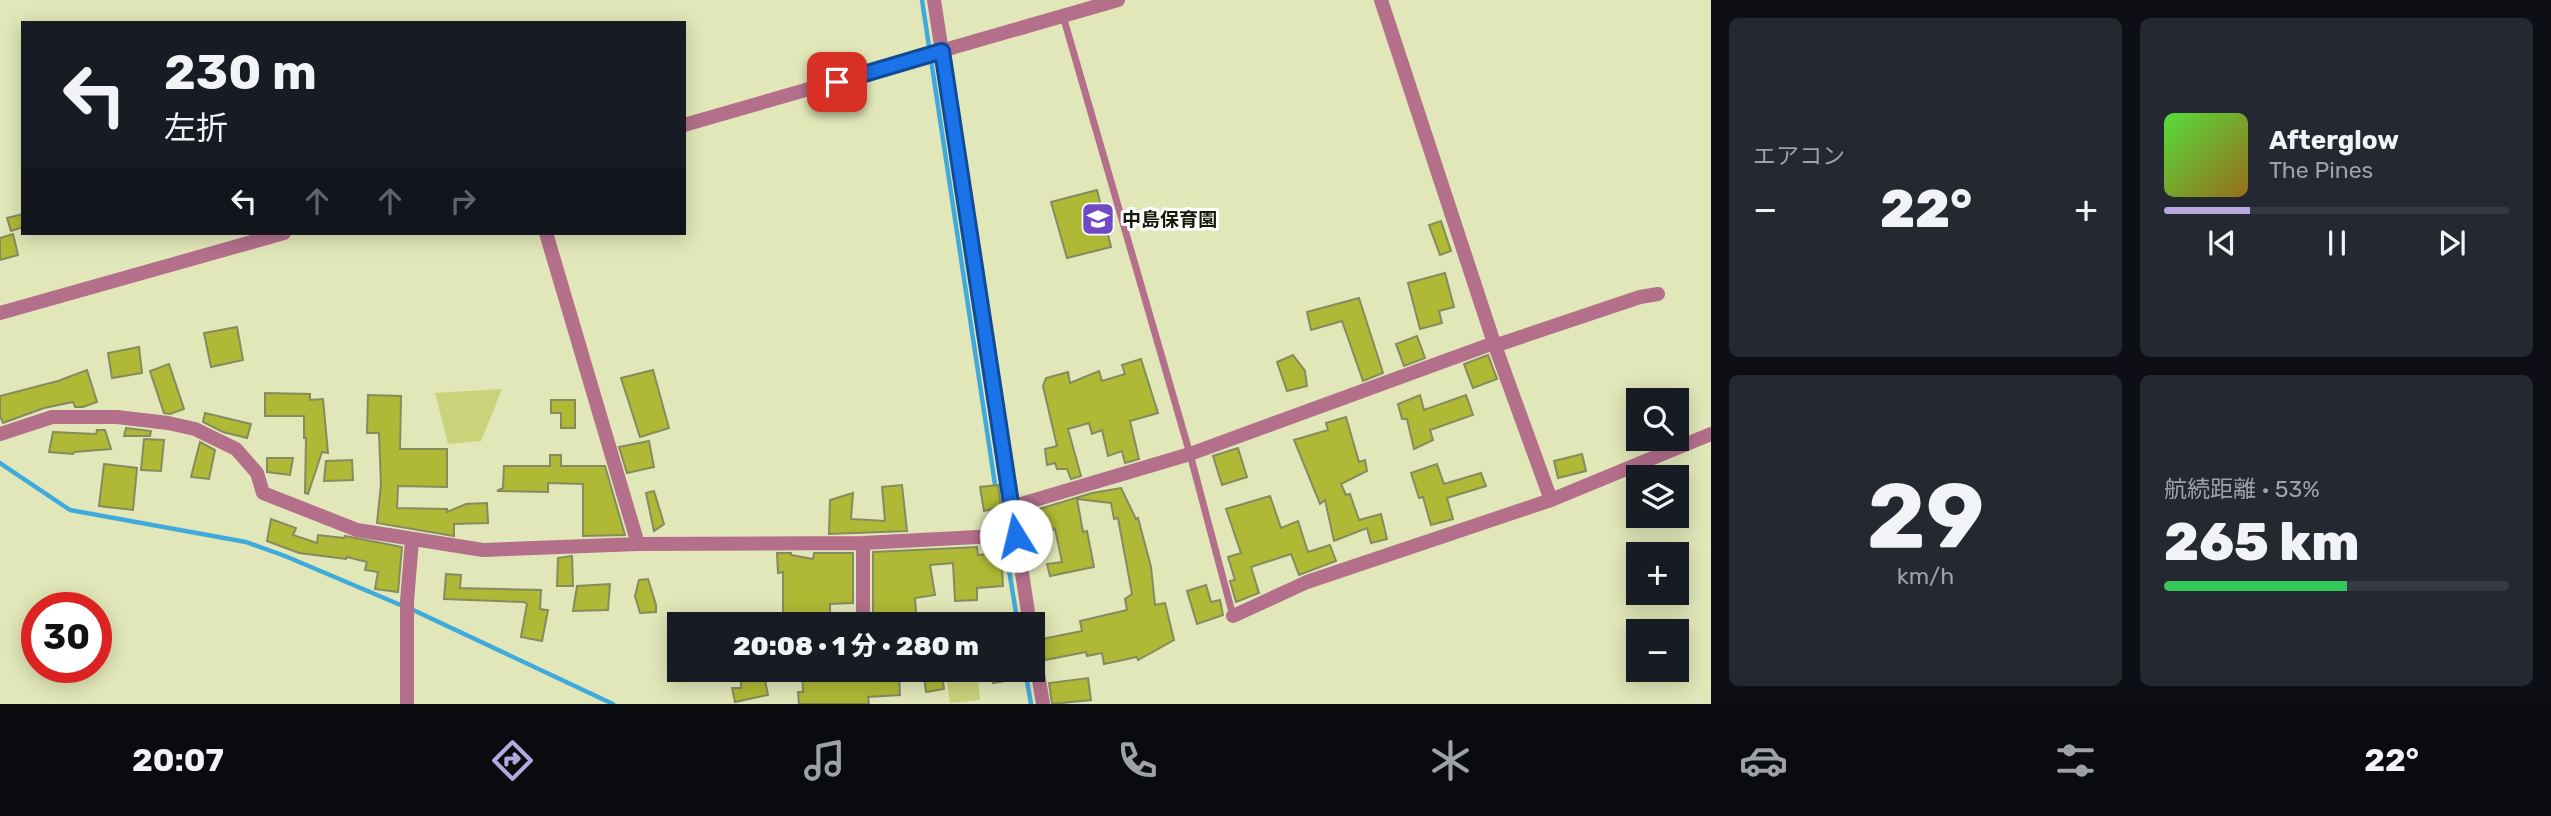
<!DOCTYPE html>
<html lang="ja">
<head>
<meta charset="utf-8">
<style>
  body { margin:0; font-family:Rubik,"Noto Sans JP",sans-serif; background:#242831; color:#f1f3f6; height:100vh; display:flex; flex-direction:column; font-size:26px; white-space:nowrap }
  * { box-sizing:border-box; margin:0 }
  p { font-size:23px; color:#9ea1a6 }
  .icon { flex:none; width:38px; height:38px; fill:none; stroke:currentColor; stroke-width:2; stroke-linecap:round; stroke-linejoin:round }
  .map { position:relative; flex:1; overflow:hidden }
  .details { display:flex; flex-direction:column; gap:18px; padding:18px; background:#0d0f14; width:840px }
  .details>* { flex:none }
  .banner { position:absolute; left:21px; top:21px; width:665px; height:214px; border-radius:0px; box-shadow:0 4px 18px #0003; background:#171b24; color:#f1f3f6; overflow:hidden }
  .tools { position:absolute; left:1626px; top:388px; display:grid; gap:14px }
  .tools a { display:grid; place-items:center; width:63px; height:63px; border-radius:0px; background:#171b24; box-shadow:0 4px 18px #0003; font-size:35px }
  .speed { position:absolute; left:21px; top:592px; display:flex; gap:14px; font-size:35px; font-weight:700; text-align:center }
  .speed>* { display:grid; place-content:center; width:91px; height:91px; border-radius:50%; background:#171b24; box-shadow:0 4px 18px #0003; line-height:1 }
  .speed .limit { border:10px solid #d22; background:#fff; color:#111 }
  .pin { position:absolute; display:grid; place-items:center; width:60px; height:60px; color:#fff; margin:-30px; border-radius:14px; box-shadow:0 4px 10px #0006 }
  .me { position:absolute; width:77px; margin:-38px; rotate:351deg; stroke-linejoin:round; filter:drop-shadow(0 0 5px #0008) }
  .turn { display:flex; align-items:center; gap:24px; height:147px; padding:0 28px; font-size:32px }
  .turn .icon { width:91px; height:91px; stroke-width:2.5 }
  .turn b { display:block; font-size:49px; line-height:60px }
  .lanes { display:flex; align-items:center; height:66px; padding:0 28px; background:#0003; justify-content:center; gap:35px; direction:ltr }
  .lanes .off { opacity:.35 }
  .big { font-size:52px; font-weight:800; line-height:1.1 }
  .details .widget { flex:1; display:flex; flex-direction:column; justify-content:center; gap:10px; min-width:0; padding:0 24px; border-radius:10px; background:#242831 }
  .details .dial { align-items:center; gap:0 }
  .dial b { font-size:91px; line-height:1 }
  .song { display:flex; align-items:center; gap:21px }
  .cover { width:84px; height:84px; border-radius:10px; background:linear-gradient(135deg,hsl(110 70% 55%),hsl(40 70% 35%)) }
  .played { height:7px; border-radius:4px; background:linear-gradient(90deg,#b7a7df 25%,#363941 25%) }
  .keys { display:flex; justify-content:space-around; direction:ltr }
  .heat { display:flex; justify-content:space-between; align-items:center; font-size:38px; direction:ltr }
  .charge { height:10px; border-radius:5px; background:linear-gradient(90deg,#34c759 53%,#363941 0) }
  .details .tiles { flex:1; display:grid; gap:18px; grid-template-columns:repeat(2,1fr) }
  .trip { position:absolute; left:667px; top:612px; width:378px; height:70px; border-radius:0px; background:#171b24; box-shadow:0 4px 18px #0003; font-weight:800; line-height:70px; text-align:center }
  .dock { display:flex; height:112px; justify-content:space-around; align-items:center; background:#090b0e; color:#9ea1a6 }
  .dock .icon { width:49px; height:49px }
  .dock .selected { color:#b7a7df }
  .dock b { font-size:32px; color:#f1f3f6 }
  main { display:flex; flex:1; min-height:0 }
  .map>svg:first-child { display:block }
</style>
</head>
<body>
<main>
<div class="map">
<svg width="1711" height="704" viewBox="0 0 1711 704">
  <rect width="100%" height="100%" fill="#e1e7b8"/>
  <!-- green -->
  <path fill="#c9d37a" d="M502,389L481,441L448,444L435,393Z
    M945,670H977L980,700L950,703Z"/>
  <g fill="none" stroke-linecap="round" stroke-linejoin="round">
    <!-- stream -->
    <path stroke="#41aadd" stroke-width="4.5" d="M922,0L996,491
      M0,463L70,510L246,542L285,556L403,606
      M998,503L1018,625
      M411,609L613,704
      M1026,675L1031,704"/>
  </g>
  <!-- building -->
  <path fill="#afb935" stroke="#868b5f" stroke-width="2" d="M1097,190L1111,247L1067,258L1051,202Z
    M23,214V227L11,231L7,218Z
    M1441,221L1451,251L1440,255L1429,225Z
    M13,234L18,255L0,260V238Z
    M1445,273L1454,307L1439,311L1442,323L1420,329L1408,283Z
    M1359,298L1383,373L1363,381L1342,321L1311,330L1307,312Z
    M237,327L243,360L211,367L204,333Z
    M1417,336L1425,358L1404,366L1396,344Z
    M139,347L142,373L112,378L108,353Z
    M1293,355L1305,371L1307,386L1287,391L1277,362Z
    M1488,355L1497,379L1473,388L1464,364Z
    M1141,359L1158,413L1130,421L1139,459L1125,463L1122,451L1108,456L1102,430L1092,434L1089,423L1068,429L1081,476L1071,479L1067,469H1057L1055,463L1047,465L1045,449L1057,446L1043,386L1046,378L1068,372L1070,383L1099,371L1102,381L1125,374L1122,365Z
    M169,364L184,409L170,414L164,413L150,371Z
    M87,370L97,402L83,407H75L73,402L44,408L3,423L0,416V396L58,381Z
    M653,370L669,428L640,437L621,378Z
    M265,393L310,394V400L323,399L328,453L322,452L308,494L305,493L306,438H304V416H265Z
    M368,395L401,396L400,449H447V487L398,486L397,508L447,509V512L466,504L487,503L488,523L454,524V536L377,523L381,484L379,433H367Z
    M1420,395L1424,410L1466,395L1473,415L1430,430L1433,440L1414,449L1407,419H1402L1398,404Z
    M551,400H575V428H561V413H551Z
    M205,413L251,424L247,438L223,432L203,422Z
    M1346,417L1359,462L1365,460L1367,471L1341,484L1346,495L1350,494L1359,520L1381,514L1387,539L1371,543L1367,528L1334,541L1325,500L1320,504L1294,440L1328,430L1326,423Z
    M126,428L151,431L150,436H124Z
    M97,430H105L111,449L74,452L73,454L49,452L53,432L96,434Z
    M144,439L164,440L161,471L141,470Z
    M649,441L654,467L627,473L619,447Z
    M200,442L215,450L209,479L191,477Z
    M1238,448L1247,477L1222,485L1213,456Z
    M1582,454L1586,471L1558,478L1554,461Z
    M550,455H561V466H605L625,535L583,536V484L548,483V492L497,491L503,488L504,466H550Z
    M267,458H293L290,475L267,472Z
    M352,460L353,480L324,481L326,461Z
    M104,464L137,468L133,510L99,506Z
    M1437,464L1444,484L1481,473L1486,486L1447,498L1453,519L1431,525L1423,497L1419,498L1411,473Z
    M902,485L907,531L829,534L830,500L853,493L851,519L885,521L882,487Z
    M998,485L1001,507L984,511L980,487Z
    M1121,488L1136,519L1138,518L1151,567L1155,605L1165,603L1174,640L1138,660L1137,657L1104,664L1102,653L1087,656L1086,652L1045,660L1042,639L1082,631L1080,621L1127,610L1125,599L1132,594L1118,518L1114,519L1111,503L1077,499L1083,532L1087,531L1094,567L1050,576L1047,564L1062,562L1055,529L1041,533L1036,510L1092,493Z
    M654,491L664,524L654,531L646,493Z
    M1270,496L1281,528L1298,521L1308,552L1330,545L1336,561L1299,575L1291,554L1251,567L1259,593L1236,602L1230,581L1235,580L1228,557L1241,553L1226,509Z
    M271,519L296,528L293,535L317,543L318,535L344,538L345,536L402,547L398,592L375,589L378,572L365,570L367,562L347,557L346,559L299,553L267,541Z
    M977,547L978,555L1001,553L1003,586L977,588V600L955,601L953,563L930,565L935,595L915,598L917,625H873V552Z
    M777,553H791V555L813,559L814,553H853V603L830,604V625H783V572L778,573Z
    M572,556L573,586H557L558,558Z
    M446,574L461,575L460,588L541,590L540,609L548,610L542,641L521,637L527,604L524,602L444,599Z
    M648,579L656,605V612L640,613L635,596L639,580Z
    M610,584L608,610L573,611L577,586Z
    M1206,585L1211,602L1220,600L1223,615L1197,624L1187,591Z
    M753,670H763L768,695L735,702L732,688H741V673Z
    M802,670H896V674H899L900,695L868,697L869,704H799L798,692H803Z
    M991,670H1028L1029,677L993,683Z
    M942,674L944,689L926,692L924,677Z
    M1088,678L1091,700L1052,704L1049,683Z"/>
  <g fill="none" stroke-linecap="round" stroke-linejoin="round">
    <!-- service -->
    <path stroke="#b46f8b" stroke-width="7" d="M1063,16L1190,454L1233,616"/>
    <!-- minor -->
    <path stroke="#b46f8b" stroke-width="14" d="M934,0L1030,625
      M1381,0L1494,343L1551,500
      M684,125L1118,0
      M546,233L638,544
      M0,313L284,233
      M0,434L52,417H117L168,423L195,429L236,449L257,473L263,493L357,530L483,550L638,544L863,543L1016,535
      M1011,507L1190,454L1494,343L1500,344L1640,297L1658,294
      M863,543V625
      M1233,616L1307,582L1551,500L1711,434
      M1032,638L1043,704
      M407,704V601L412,540"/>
  </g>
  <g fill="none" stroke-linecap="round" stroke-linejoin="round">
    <defs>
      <path id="route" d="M837,82L942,51L1016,536"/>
    </defs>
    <!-- route casing -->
    <use href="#route" stroke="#114b97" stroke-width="18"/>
    <!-- route -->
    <use href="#route" stroke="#1a73e8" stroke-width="12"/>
  </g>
  <!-- icons -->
  <defs>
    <symbol id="school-square" viewBox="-11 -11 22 22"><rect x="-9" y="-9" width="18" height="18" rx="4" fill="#704ac3" stroke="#fff"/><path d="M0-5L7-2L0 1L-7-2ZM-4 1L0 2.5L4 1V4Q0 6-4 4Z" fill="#fff"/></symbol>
  </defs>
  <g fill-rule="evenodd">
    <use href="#school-square" x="1079" y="200" width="38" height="38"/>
  </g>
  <g text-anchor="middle" stroke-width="6" stroke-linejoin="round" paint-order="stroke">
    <!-- poi labels -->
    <g font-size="19" font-weight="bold" fill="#181a08" stroke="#fff" text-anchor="start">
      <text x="1122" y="226">中島保育園</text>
    </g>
  </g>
</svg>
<div class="tools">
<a><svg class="icon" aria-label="search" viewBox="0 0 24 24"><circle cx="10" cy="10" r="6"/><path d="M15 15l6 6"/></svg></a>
<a><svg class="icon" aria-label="layers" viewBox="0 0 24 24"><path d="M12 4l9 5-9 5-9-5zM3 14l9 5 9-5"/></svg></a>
<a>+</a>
<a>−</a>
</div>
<div class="speed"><div class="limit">30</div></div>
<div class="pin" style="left:837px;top:82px;background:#d93025"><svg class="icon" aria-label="arrive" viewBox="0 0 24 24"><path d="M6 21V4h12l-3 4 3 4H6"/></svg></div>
<svg class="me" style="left:1016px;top:536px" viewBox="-20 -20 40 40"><circle r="19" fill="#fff"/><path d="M0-13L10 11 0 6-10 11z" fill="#1a73e8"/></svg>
<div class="trip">20:08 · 1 分 · 280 m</div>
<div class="banner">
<div class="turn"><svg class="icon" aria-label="left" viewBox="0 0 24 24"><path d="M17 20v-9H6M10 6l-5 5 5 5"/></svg><div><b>230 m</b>左折</div></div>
<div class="lanes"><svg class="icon" aria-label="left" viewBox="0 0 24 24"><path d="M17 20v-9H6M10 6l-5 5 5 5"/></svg><svg class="icon off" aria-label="ahead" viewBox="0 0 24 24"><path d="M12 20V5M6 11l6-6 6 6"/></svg><svg class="icon off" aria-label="ahead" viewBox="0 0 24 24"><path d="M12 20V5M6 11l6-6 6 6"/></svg><svg class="icon off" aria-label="right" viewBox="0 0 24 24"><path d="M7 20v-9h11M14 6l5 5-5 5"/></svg></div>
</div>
</div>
<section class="details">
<div class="tiles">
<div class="widget"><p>エアコン</p>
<div class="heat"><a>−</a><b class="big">22°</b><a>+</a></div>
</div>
<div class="widget">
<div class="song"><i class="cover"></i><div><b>Afterglow</b><p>The Pines</p></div></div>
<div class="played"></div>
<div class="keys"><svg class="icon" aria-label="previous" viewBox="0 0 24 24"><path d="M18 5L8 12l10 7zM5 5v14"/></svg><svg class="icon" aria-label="pause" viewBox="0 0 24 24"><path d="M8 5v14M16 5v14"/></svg><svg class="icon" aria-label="next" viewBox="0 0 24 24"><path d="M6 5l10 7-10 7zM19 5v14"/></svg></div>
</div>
<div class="widget dial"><b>29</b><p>km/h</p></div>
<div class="widget"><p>航続距離 · 53%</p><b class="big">265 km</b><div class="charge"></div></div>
</div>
</section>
</main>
<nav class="dock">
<b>20:07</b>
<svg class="icon selected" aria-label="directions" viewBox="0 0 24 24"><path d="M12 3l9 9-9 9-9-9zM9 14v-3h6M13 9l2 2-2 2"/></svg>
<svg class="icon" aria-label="music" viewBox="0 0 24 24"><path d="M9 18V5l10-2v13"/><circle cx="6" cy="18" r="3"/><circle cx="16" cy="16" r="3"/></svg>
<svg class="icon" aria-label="phone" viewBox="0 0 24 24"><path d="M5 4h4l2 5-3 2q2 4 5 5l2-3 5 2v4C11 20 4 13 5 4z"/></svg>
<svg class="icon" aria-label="climate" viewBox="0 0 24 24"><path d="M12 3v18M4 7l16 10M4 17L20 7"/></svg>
<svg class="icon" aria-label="car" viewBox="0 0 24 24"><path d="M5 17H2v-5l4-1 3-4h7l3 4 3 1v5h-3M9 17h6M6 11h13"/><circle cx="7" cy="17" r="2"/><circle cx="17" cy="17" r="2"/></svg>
<svg class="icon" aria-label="filters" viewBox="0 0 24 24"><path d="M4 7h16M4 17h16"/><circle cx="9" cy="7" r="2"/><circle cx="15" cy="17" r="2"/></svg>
<b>22°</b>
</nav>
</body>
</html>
